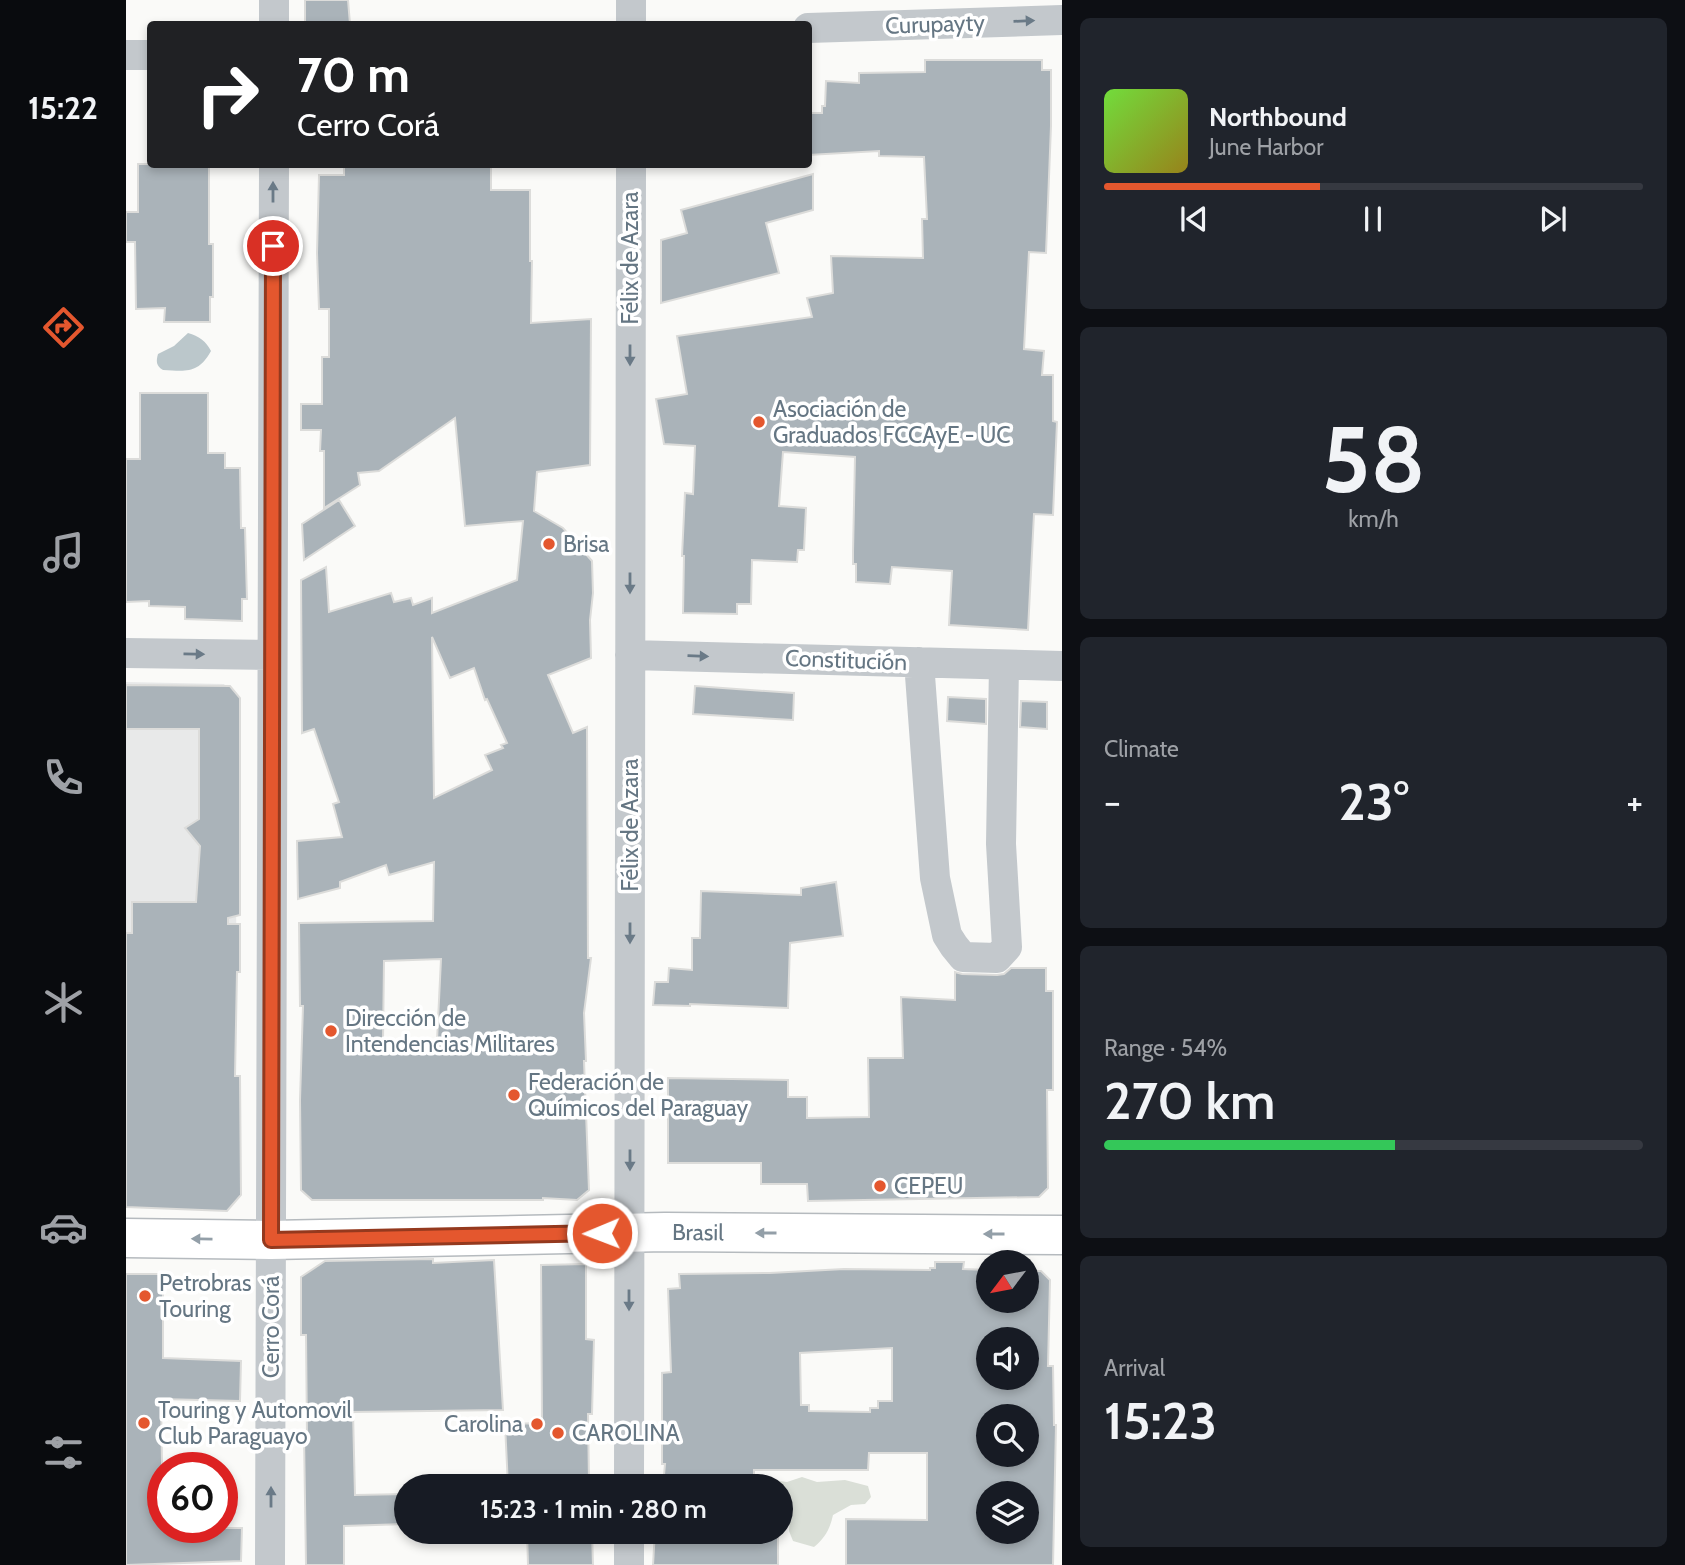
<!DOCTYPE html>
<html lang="en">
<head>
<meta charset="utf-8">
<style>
  body { margin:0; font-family:Cabin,sans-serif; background:#20242c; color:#f1f3f6; height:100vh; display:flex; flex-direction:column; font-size:26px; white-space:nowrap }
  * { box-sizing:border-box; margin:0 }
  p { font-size:23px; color:#9ea1a6 }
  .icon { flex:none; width:38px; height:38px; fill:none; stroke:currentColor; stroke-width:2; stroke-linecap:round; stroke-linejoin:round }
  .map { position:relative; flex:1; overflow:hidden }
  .details { display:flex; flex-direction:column; gap:18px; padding:18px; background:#0d0f14; width:623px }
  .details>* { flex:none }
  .top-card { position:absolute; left:21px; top:21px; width:665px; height:147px; border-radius:7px; box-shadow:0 4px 10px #0003; background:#202124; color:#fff; overflow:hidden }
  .needle { width:46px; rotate:238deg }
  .buttons { position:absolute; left:850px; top:1250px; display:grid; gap:14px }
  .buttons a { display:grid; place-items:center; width:63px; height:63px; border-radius:50%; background:#171b24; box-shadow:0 4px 10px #0003; font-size:35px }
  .speed { position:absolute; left:21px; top:1452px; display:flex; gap:14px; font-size:35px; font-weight:700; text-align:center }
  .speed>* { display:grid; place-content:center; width:91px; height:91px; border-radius:50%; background:#171b24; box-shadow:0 4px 10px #0003; line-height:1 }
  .speed .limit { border:10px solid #d22; background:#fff; color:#111 }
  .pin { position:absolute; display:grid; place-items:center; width:60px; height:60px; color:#fff; margin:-30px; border:4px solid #fff; border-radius:50%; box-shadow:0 2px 7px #0007 }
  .me { position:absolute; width:77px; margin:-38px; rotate:269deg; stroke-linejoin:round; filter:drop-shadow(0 0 5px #0008) }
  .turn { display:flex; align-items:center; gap:24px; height:147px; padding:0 35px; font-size:32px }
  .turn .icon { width:91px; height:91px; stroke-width:2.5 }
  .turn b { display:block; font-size:49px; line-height:60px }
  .big { font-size:52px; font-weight:600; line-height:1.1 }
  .details .widget { flex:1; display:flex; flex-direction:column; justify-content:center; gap:10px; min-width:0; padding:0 24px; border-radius:10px; background:#20242c }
  .details .dial { align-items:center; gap:0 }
  .dial b { font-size:91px; line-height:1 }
  .song { display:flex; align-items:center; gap:21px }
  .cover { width:84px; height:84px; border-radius:10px; background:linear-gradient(135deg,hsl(100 70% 55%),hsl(50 70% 35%)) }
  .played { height:7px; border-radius:4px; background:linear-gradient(90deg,#e4572e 40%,#363941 40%) }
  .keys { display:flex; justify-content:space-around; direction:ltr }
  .heat { display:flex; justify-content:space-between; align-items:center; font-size:38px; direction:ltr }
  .charge { height:10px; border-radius:5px; background:linear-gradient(90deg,#34c759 54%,#363941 0) }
  .trip { position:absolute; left:268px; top:1474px; width:399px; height:70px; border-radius:35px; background:#171b24; box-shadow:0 4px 10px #0003; font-weight:600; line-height:70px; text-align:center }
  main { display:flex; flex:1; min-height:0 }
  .menu { display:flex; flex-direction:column; width:126px; justify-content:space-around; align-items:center; background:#090b0e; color:#9ea1a6 }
  .menu .icon { width:49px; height:49px }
  .menu .active { color:#e4572e }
  .menu b { font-size:32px; color:#f1f3f6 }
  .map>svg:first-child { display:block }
</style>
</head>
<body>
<main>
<nav class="menu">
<b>15:22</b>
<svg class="icon active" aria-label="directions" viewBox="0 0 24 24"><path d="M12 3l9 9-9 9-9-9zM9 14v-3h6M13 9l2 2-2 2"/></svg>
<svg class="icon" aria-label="music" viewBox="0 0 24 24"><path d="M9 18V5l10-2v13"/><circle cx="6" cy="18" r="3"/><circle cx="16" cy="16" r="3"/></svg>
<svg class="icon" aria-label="phone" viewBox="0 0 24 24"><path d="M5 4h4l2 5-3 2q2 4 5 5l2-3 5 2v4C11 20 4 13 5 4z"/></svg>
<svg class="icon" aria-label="climate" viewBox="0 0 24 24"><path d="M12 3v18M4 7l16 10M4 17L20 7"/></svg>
<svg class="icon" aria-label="car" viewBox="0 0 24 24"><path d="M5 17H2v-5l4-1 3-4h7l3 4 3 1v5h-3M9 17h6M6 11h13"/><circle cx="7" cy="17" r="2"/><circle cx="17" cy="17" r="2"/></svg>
<svg class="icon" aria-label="filters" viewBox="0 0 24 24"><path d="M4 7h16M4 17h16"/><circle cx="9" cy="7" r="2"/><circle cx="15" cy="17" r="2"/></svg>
</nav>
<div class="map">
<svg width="936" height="1565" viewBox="0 0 936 1565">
  <rect width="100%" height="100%" fill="#fafaf8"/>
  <!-- built -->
  <path fill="#e8e9e9" d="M0,682L98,684L107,697L111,974L0,972Z"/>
  <!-- green -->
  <path fill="#dadfd7" d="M676,1477L691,1482L719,1480L742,1486L745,1497L739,1504L725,1505L707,1515C704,1529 699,1538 688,1547L667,1541L663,1531L664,1515L655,1510L654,1486H644L646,1480L661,1482Z"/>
  <!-- water -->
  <path fill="#bbc7cb" d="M62,333C73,336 80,341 85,351C72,374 61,371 37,370C30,366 30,361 32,354L48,346Z"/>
  <!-- building -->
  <path fill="#aab3b9" stroke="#dcdcda" stroke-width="2" fill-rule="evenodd" d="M179,0H222L224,24H179Z
    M799,60H916V70H925V126L920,253L903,252L898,349L918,351L916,375H927V421L931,422L927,515L908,514L902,630L823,625L826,571L766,567L764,584L730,582V564H727V552L729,457L657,452L653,506L680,508L678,550H672L671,562L626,560L625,604H611V614L557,613L558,556H556L559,493L567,494L569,446L538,444L530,399L561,394L551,336L686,317L681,298L707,293L705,256L797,258L796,219H801L798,157L753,156V151L682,155V113H696V106H699L700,81L733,83V73L799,72Z
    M12,164H83V244H87V297H84V322H38L39,308L10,309L9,242H0V212H12Z
    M218,164H365V190H404V261H406L405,323L465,319L464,465L411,472L408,511L437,528L466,561L467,593L464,620L465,658L422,675L447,733L461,727L462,958H465L458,1013L460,1061H458L463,1190L451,1200L417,1198V1200H186L175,1190L174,1100L177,1006H174L173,923L307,921L308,862L263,875L260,865L214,882V888L172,899L171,841L216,837L207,804L213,802L188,729L176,733L175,580L200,567L203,612L265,593L268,602L285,598L287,605L306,598V613L391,580L397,521L339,526L329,418L253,471L232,473L234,485L198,508V451H194L195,430H175V404H196V357H203V309H193L191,253L193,175H218ZM306,637L324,678L348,668L359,700L361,699L381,743L375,745L377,748L359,755L366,770L308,798ZM315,959L311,1041H257L258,961Z
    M687,174V210L640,223L653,273L535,303V240L561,233L555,210Z
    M14,393H82V453H99V468H114L115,528H119L121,599H116V621L59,619V607L23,606V601L0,602V459H14Z
    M213,500L229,526L178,560L176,524Z
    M0,685L104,686L114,698V915L102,918V924H114V972H111L109,1076H114L115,1195L101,1211L0,1207V933H6V902H70L74,846L59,828L73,819V729H0Z
    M569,686L668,693L667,720L567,714Z
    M822,697L860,699V724L821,721Z
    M895,701L921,702V729L894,727Z
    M710,882L717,936L664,943L662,1008L564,1004V1006L527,1005L529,982H542L543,968L566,970V938H574L575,891L675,895V888Z
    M885,968H920V991H927V1090H921L922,1188L913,1197L682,1201L681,1184H635V1163H542V1078L662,1080V1097H681V1118L743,1117L742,1058H777L775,997L829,1000V972L836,974L871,975L878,974Z
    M307,1259V1263L368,1260L377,1410L227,1412L229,1495L280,1494V1524L218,1526V1565H180L178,1436H181L180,1335H175V1277L199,1261Z
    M809,1262H838L837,1269L863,1270V1300H901V1271H915L924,1280L922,1366H927L928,1425H930L927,1565H720V1519L801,1520V1453H743L742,1470H628V1486H537L539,1464H536V1373L545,1372L542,1289L554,1288L553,1274L644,1273L718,1269L804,1270V1268H809ZM863,1339H901V1377H863ZM766,1348V1401H752V1408H744V1412L683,1411V1405H675L674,1353ZM863,1416H901V1454H863ZM863,1493H901V1531H863Z
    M460,1264V1339L468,1340L466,1414H462L463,1482H465V1486H382L379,1424L416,1423L415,1265Z
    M0,1274H37V1358L115,1361L114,1401L35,1399L37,1528H116L115,1561L0,1565Z
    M401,1531H466L467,1565H402Z
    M529,1531H652V1565H527Z"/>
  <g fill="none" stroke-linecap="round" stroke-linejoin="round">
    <defs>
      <g id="major">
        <path id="s1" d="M0,1238L145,1240L539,1232L936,1235"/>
      </g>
    </defs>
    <!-- major casing -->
    <use href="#major" stroke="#b5babe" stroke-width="41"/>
    <!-- minor -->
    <path stroke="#c3c8cc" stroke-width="30" d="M148,24V0
      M505,24V0
      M682,28L936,20
      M0,55H24
      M0,653L146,655
      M504,655L936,666
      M793,662L809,878L821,935L828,946L837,957L871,958L881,947L875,844L878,665
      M503,1486L505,164
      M144,1565L148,164
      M503,1565V1531"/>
    <!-- major -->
    <use href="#major" stroke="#fff" stroke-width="38"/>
  </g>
  <!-- one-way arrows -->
  <defs><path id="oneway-solid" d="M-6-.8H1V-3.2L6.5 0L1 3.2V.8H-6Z" transform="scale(1.75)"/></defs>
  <g fill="#6a7a87">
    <use href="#oneway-solid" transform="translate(898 21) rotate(-2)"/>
    <use href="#oneway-solid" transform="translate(147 192) rotate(-90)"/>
    <use href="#oneway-solid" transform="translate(504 355) rotate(90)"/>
    <use href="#oneway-solid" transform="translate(504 583) rotate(90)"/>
    <use href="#oneway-solid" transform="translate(68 654) rotate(1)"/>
    <use href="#oneway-solid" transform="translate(572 656) rotate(2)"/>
    <use href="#oneway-solid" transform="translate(504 933) rotate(90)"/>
    <use href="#oneway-solid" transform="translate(504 1160) rotate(90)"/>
    <use href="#oneway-solid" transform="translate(503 1300) rotate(90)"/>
    <use href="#oneway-solid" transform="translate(145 1497) rotate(-90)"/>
  </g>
  <g fill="#939fa8">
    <use href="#oneway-solid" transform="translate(640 1233) rotate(-180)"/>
    <use href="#oneway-solid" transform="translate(868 1234) rotate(-180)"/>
    <use href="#oneway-solid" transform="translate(76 1239) rotate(-179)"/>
  </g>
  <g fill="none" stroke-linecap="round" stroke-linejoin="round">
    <defs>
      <path id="route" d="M147,246L145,1240L476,1233"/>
    </defs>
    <!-- route casing -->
    <use href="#route" stroke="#94391e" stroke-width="18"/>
    <!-- route -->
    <use href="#route" stroke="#e4572e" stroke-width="12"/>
  </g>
  <!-- markers -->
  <g fill="#e4572e" stroke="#fff" stroke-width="2.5">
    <circle cx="633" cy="422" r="7"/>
    <circle cx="423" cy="544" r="7"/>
    <circle cx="205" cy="1031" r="7"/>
    <circle cx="388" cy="1095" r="7"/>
    <circle cx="754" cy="1186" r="7"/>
    <circle cx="19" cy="1296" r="7"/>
    <circle cx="18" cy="1423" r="7"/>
    <circle cx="411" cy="1424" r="7"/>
    <circle cx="432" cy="1433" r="7"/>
  </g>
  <g text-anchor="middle" stroke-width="7" stroke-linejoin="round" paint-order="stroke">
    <!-- street labels -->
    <g font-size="23" fill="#657683" stroke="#fff">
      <text transform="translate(809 24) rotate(-2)" y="8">Curupayty</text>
      <text transform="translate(504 258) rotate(-90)" y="8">Félix de Azara</text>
      <text transform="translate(720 660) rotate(2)" y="8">Constitución</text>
      <text transform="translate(504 825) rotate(-90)" y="8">Félix de Azara</text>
      <text dy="8" stroke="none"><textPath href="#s1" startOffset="572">Brasil</textPath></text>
      <text transform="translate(145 1327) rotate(-90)" y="8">Cerro Corá</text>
    </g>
    <!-- poi labels -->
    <g font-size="23" fill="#657683" stroke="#fff" text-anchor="start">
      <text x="647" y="417">Asociación de<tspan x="647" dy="26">Graduados FCCAyE - UC</tspan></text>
      <text x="437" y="552">Brisa</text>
      <text x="219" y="1026">Dirección de<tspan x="219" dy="26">Intendencias Militares</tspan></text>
      <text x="402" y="1090">Federación de<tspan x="402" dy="26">Químicos del Paraguay</tspan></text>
      <text x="768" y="1194">CEPEU</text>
      <text x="33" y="1291">Petrobras<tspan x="33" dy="26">Touring</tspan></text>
      <text x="32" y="1418">Touring y Automovil<tspan x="32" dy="26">Club Paraguayo</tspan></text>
      <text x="397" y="1432" text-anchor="end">Carolina</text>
      <text x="446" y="1441">CAROLINA</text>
    </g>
  </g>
</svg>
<div class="buttons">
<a><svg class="needle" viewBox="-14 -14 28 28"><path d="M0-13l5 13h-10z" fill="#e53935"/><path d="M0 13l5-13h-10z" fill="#9ea1a6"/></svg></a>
<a><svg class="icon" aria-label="sound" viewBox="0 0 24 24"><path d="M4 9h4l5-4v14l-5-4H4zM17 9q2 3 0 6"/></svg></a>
<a><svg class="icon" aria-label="search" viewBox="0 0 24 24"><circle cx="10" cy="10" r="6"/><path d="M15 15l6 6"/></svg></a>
<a><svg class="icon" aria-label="layers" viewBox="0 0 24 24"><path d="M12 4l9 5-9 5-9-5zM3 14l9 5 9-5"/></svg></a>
</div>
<div class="speed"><div class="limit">60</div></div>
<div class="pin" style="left:147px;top:246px;background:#d93025"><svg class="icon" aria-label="arrive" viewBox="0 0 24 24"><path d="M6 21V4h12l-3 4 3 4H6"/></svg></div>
<svg class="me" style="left:476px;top:1233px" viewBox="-20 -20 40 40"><circle r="17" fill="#e4572e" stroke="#fff" stroke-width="3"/><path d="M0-11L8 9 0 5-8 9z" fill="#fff"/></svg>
<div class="trip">15:23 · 1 min · 280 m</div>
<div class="top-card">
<div class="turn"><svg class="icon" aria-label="right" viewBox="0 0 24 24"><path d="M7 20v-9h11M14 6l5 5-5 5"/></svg><div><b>70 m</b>Cerro Corá</div></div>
</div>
</div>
<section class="details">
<div class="widget">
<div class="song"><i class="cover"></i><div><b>Northbound</b><p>June Harbor</p></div></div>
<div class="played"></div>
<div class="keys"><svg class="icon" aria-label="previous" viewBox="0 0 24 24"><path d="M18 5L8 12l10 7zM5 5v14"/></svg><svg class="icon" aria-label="pause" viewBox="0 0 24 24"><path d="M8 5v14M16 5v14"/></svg><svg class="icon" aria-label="next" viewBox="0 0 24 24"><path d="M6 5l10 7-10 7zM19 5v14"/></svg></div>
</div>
<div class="widget dial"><b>58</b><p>km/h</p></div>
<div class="widget"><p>Climate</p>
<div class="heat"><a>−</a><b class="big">23°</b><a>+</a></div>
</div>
<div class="widget"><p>Range · 54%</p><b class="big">270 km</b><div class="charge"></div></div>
<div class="widget"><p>Arrival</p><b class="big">15:23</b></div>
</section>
</main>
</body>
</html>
